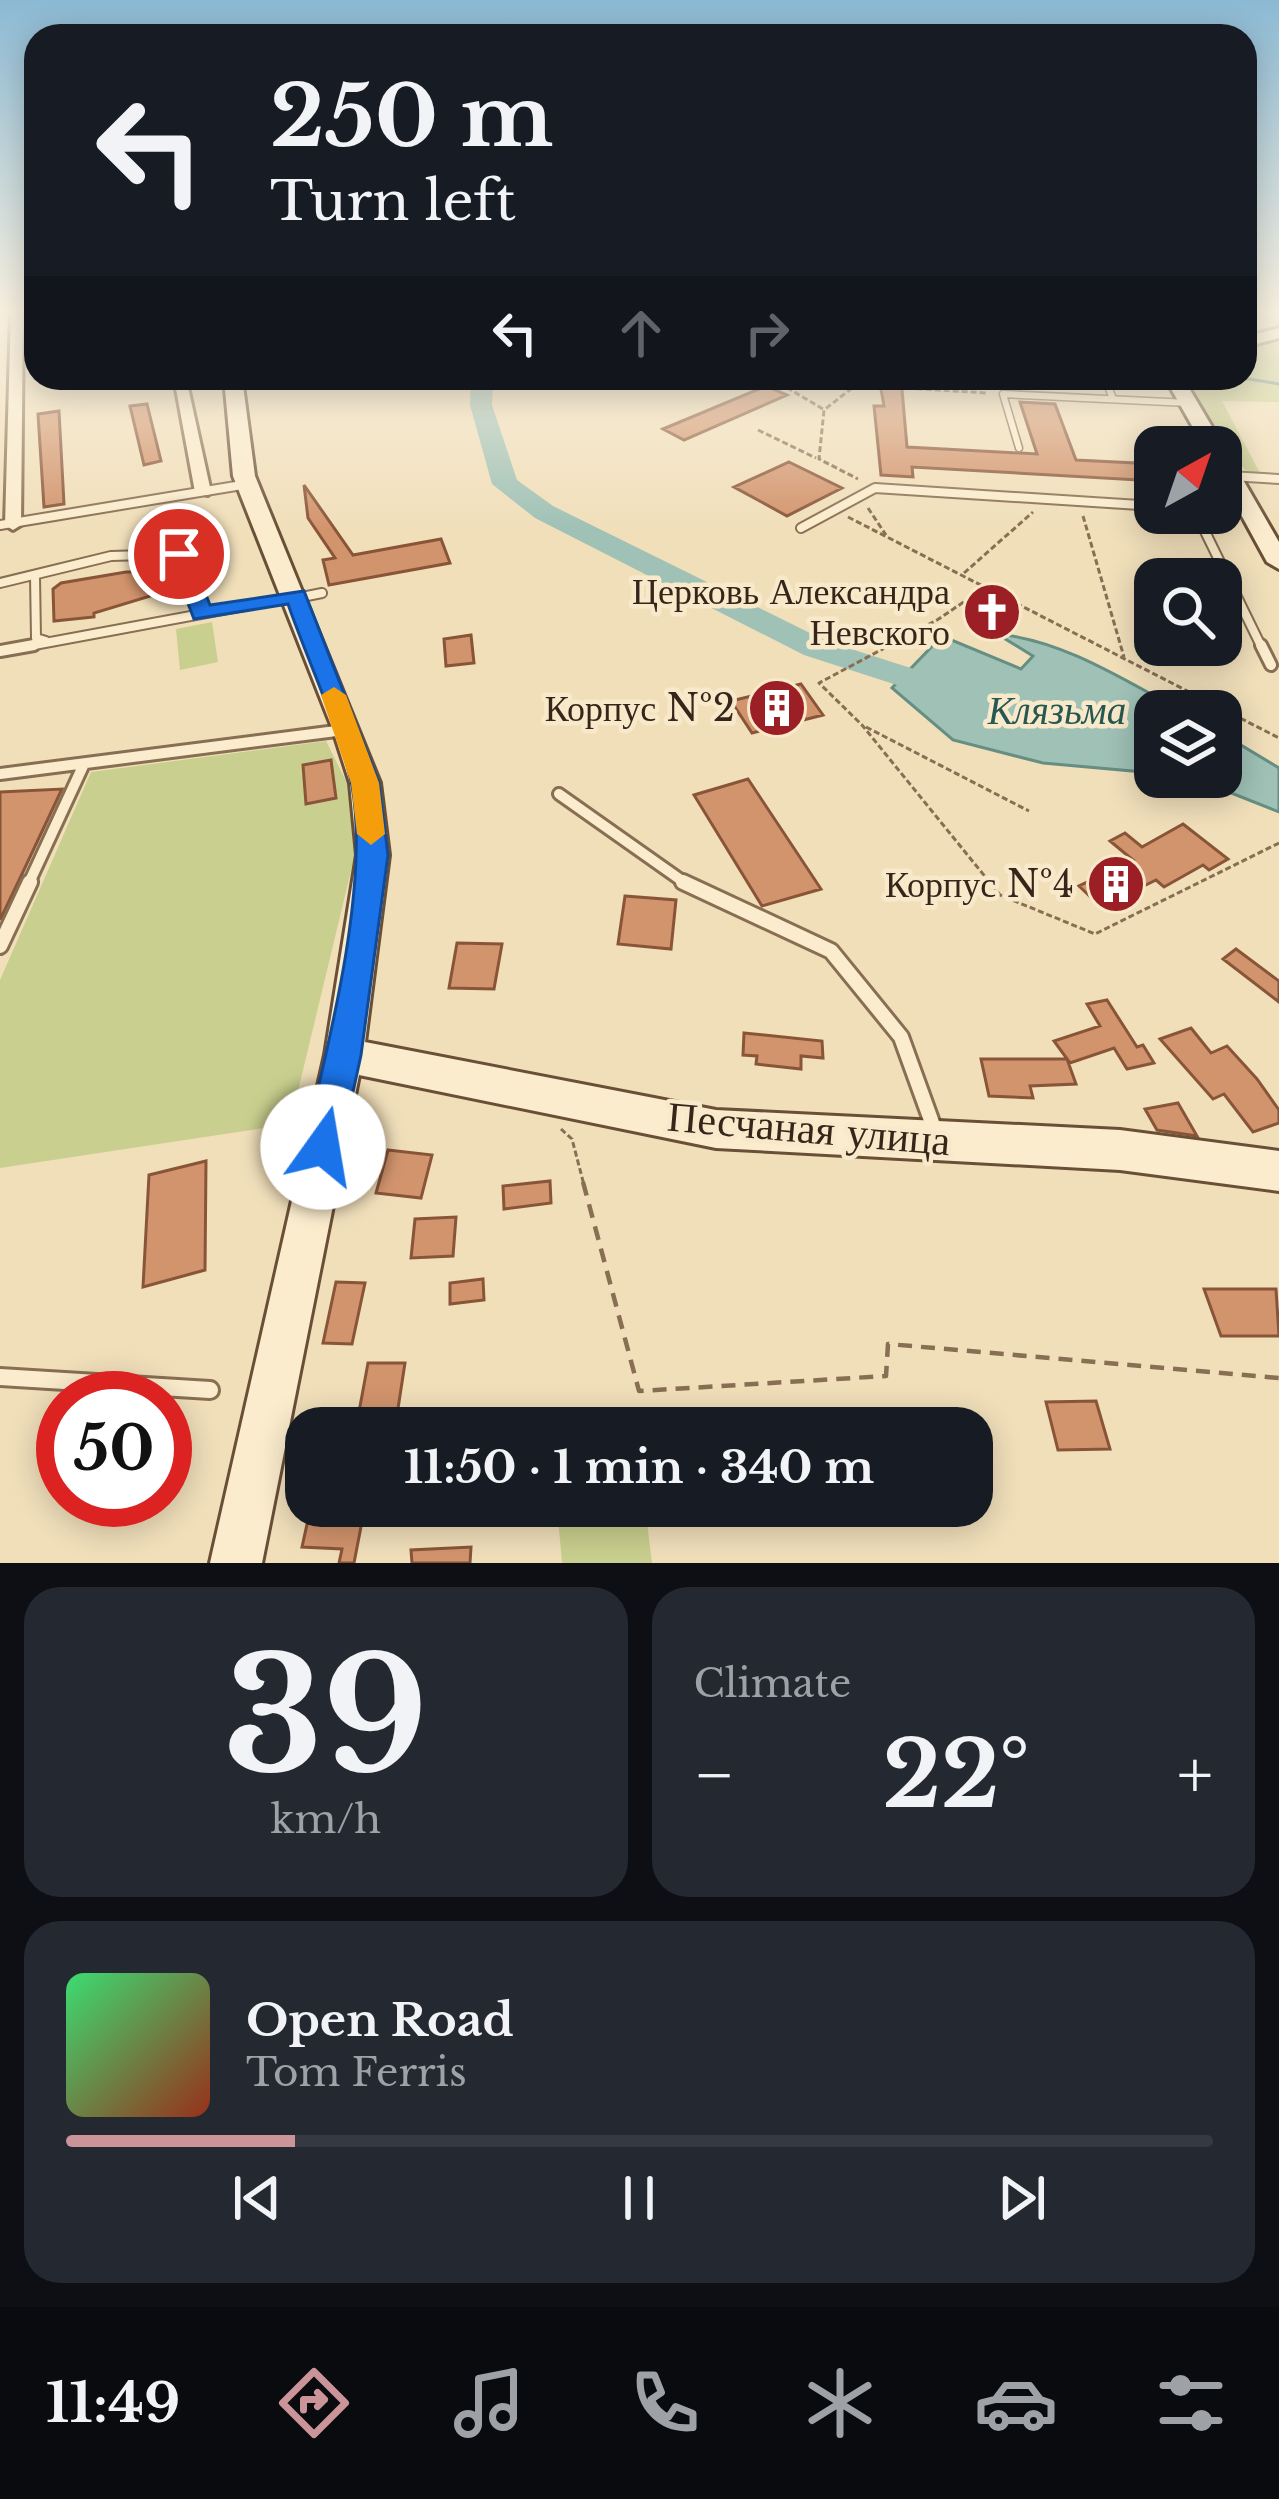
<!DOCTYPE html>
<html lang="en">
<head>
<meta charset="utf-8">
<style>
  body { margin:0; font-family:"Libre Baskerville",serif; background:#242831; color:#f1f3f6; height:100vh; display:flex; flex-direction:column; font-size:45px; white-space:nowrap }
  * { box-sizing:border-box; margin:0 }
  p { font-size:39px; color:#9ea1a6 }
  .icon { flex:none; width:66px; height:66px; fill:none; stroke:currentColor; stroke-width:2; stroke-linecap:round; stroke-linejoin:round }
  .map { position:relative; height:1563px; overflow:hidden }
  .panel { display:flex; flex-direction:column; gap:24px; padding:24px; background:#0d0f14; flex:1 }
  .panel>* { flex:none }
  .top-card { position:absolute; left:24px; top:24px; width:1233px; height:366px; border-radius:36px; box-shadow:0 6px 30px #0003; background:#171b24; color:#f1f3f6; overflow:hidden }
  .needle { width:78px; rotate:40deg }
  .controls { position:absolute; left:1134px; top:426px; display:grid; gap:24px }
  .controls a { display:grid; place-items:center; width:108px; height:108px; border-radius:24px; background:#171b24; box-shadow:0 6px 30px #0003; font-size:60px }
  .speed { position:absolute; left:36px; top:1371px; display:flex; gap:24px; font-size:60px; font-weight:700; text-align:center }
  .speed>* { display:grid; place-content:center; width:156px; height:156px; border-radius:50%; background:#171b24; box-shadow:0 6px 30px #0003; line-height:1 }
  .speed .limit { border:18px solid #d22; background:#fff; color:#111 }
  .pin { position:absolute; display:grid; place-items:center; width:102px; height:102px; color:#fff; margin:-51px; border:6px solid #fff; border-radius:50%; box-shadow:0 3px 12px #0007 }
  .me { position:absolute; width:132px; margin:-66px; rotate:13deg; stroke-linejoin:round; filter:drop-shadow(0 0 9px #0008) }
  .turn { display:flex; align-items:center; gap:42px; height:252px; padding:0 48px; font-size:54px }
  .turn .icon { width:156px; height:156px; stroke-width:2.5 }
  .turn b { display:block; font-size:84px; line-height:102px }
  .lanes { display:flex; align-items:center; height:114px; padding:0 48px; background:#0003; justify-content:center; gap:60px; direction:ltr }
  .lanes .off { opacity:.35 }
  .big { font-size:90px; font-weight:700; line-height:1.1 }
  .panel .tile { flex:1; display:flex; flex-direction:column; justify-content:center; gap:18px; min-width:0; padding:0 42px; border-radius:36px; background:#242831 }
  .panel .dial { align-items:center; gap:0 }
  .dial b { font-size:156px; line-height:1 }
  .song { display:flex; align-items:center; gap:36px }
  .cover { width:144px; height:144px; border-radius:18px; background:linear-gradient(135deg,hsl(140 70% 55%),hsl(10 70% 35%)) }
  .played { height:12px; border-radius:6px; background:linear-gradient(90deg,#ca9498 20%,#363941 20%) }
  .keys { display:flex; justify-content:space-around; direction:ltr }
  .heat { display:flex; justify-content:space-between; align-items:center; font-size:66px; direction:ltr }
  .panel .tiles { flex:1; display:grid; gap:24px; grid-template-columns:1fr 1fr }
  .tile:last-child { grid-column:span 2 }
  .trip { position:absolute; left:285px; top:1407px; width:708px; height:120px; border-radius:36px; background:#171b24; box-shadow:0 6px 30px #0003; font-weight:700; line-height:120px; text-align:center }
  .menu { display:flex; height:192px; justify-content:space-around; align-items:center; background:#090b0e; color:#9ea1a6 }
  .menu .icon { width:84px; height:84px }
  .menu .active { color:#ca9498 }
  .menu b { font-size:54px; color:#f1f3f6 }
  .map>svg:first-child { display:block }
</style>
</head>
<body>
<div class="map">
<svg width="1279" height="1563" viewBox="0 0 1279 1563">
  <rect width="100%" height="100%" fill="#f1dfba"/>
  <!-- green -->
  <path fill="#c9cf8e" d="M1279,333V402L1222,401L1260,473L1245,470L1174,378H1245V342Z
    M212,622L218,662L180,670L176,629Z
    M326,741L348,785L357,846L290,1124L0,1168V980L91,772Z
    M557,1506H645L652,1563H562Z"/>
  <!-- water -->
  <path fill="#9fc1b6" stroke="#668e83" stroke-width="3" d="M997,634C1063,640 1124,680 1182,711H1155V773L1043,763L953,740L892,688L942,636L1021,669L1033,656Z
    M1221,733L1279,768V812L1191,777H1221Z"/>
  <g fill="none" stroke-linecap="round" stroke-linejoin="round">
    <!-- stream -->
    <path stroke="#668e83" stroke-width="3" d="M1243,378L1279,384"/>
    <!-- river -->
    <path fill="#9fc1b6" fill-rule="evenodd" d="M471,378H493L492,405L517,480L553,506L826,641L961,684L965,691L961,698H937L804,655L535,518L492,484L470,405Z"/>
  </g>
  <!-- building -->
  <path fill="#d2946d" stroke="#895538" stroke-width="3" d="M879,378H901L907,447L1037,454L1020,402L1055,404L1076,460L1155,464V481L912,467L913,477L881,475L874,406H884Z
    M766,386L787,395L684,440L663,429Z
    M147,404L161,461L144,465L130,406Z
    M59,411L64,504L44,507L38,414Z
    M789,462L842,488L787,516L734,487Z
    M304,485L353,555L441,539L450,563L329,585L323,560L335,558L308,518Z
    M126,572H153L157,594L94,613V617L54,621L53,589L61,583Z
    M471,635L474,663L446,666L444,639Z
    M801,684L823,715L752,733L731,701Z
    M331,760L336,798L306,804L303,765Z
    M748,779L821,889L762,906L694,795Z
    M62,789L22,874L0,920V792Z
    M1183,824L1228,859L1209,870L1203,865L1164,887L1156,880L1101,907L1079,886L1133,860L1110,841L1125,833L1142,847Z
    M625,896L676,900L671,949L618,944Z
    M457,943L502,944L494,989L449,988Z
    M1236,949L1279,981V1002L1223,959Z
    M1107,1000L1137,1047L1143,1045L1154,1063L1127,1069L1114,1048L1070,1063L1054,1041L1100,1026L1087,1004Z
    M1191,1028L1211,1053L1227,1046L1257,1079L1279,1110V1123L1253,1132L1224,1094L1213,1099L1160,1039Z
    M744,1033L822,1041L823,1058L801,1056V1069L756,1064L757,1056L743,1055Z
    M981,1059H1067L1076,1084L1030,1086L1033,1098L989,1096Z
    M1178,1103L1197,1136L1157,1130L1145,1109Z
    M388,1150L432,1155L421,1198L376,1193Z
    M206,1161L205,1270L143,1287L149,1175Z
    M550,1181L551,1203L504,1209L503,1186Z
    M456,1217L453,1256L411,1258L415,1219Z
    M483,1279L484,1300L450,1304V1283Z
    M336,1282L365,1283L352,1344L323,1343Z
    M1204,1289H1276L1279,1336H1221Z
    M368,1363H405L395,1428H356Z
    M1096,1401L1110,1449L1058,1450L1046,1402Z
    M311,1506H365L354,1563H339L342,1549L302,1547Z
    M471,1547L470,1563H412L411,1550Z"/>
  <g fill="none" stroke-linecap="round" stroke-linejoin="round">
    <defs>
      <path id="service-far4" d="M1055,378L1106,381L1113,399
        M1019,448L1003,394L1189,403"/>
      <path id="service-far3" d="M1230,476L1279,479
        M1221,510L1248,512
        M1196,513L1262,648
        M0,525L248,484
        M801,528L875,488L1155,506
        M35,576L36,638L46,641
        M0,583L111,556L179,554L202,614
        M297,598L322,593
        M18,648L293,597"/>
      <path id="service-far2" d="M1261,645L1271,665
        M0,651L34,645
        M0,774L344,730
        M559,794L688,885
        M28,885L84,764"/>
      <path id="service-far1" d="M683,882L831,951L901,1037L935,1131
        M0,946L30,882"/>
      <path id="service" d="M0,1377L210,1390"/>
      <path id="minor" d="M11,311H23L21,525L13,530L5,525Z
        M174,378H186L211,492L208,495L195,492Z"/>
      <path id="secondary" d="M1279,328V338L1245,347V337Z
        M224,378H242L255,476L380,783L389,855L365,1042L716,1110L1120,1130L1279,1151V1191L1120,1170L716,1148L359,1075L262,1563H210L325,1055L357,855L350,783L333,730L233,476Z
        M1165,378H1183L1224,447L1221,451V447H1204Z
        M1221,453L1231,459L1279,542V569L1267,562L1221,478Z"/>
    </defs>
    <!-- service-far4 casing -->
    <use href="#service-far4" stroke="#886e53" stroke-width="9"/>
    <!-- service-far3 casing -->
    <use href="#service-far3" stroke="#886e53" stroke-width="12"/>
    <!-- service-far2 casing -->
    <use href="#service-far2" stroke="#886e53" stroke-width="16"/>
    <!-- service-far1 casing -->
    <use href="#service-far1" stroke="#886e53" stroke-width="20"/>
    <!-- service casing -->
    <use href="#service" stroke="#886e53" stroke-width="22"/>
    <!-- minor casing -->
    <use href="#minor" stroke="#886e53" stroke-width="6"/>
    <!-- secondary casing -->
    <use href="#secondary" stroke="#6a4f37" stroke-width="6"/>
    <!-- path-far1 -->
    <path stroke="#886e53" stroke-width="3" stroke-dasharray="6 3" stroke-linecap="butt" d="M773,380L987,393
      M779,383L823,409
      M852,388L824,410L819,459L858,479
      M758,430L816,458
      M868,508L886,535
      M1083,516L1124,657
      M848,517L1279,738
      M964,573L1033,512
      M986,587L937,620L819,683L862,725L1000,895L1095,934L1279,843
      M866,727L1029,811
      M561,1129L572,1139L584,1185"/>
    <!-- path -->
    <path stroke="#886e53" stroke-width="4.5" stroke-dasharray="14 9" stroke-linecap="butt" d="M583,1182L639,1391L886,1376L888,1344L1279,1378"/>
    <!-- service-far4 -->
    <use href="#service-far4" stroke="#fbeccd" stroke-width="6"/>
    <!-- service-far3 -->
    <use href="#service-far3" stroke="#fbeccd" stroke-width="8"/>
    <!-- service-far2 -->
    <use href="#service-far2" stroke="#fbeccd" stroke-width="10"/>
    <!-- service-far1 -->
    <use href="#service-far1" stroke="#fbeccd" stroke-width="14"/>
    <!-- service -->
    <use href="#service" stroke="#fbeccd" stroke-width="16"/>
    <!-- minor -->
    <use href="#minor" fill="#fbeccd" fill-rule="evenodd"/>
    <!-- secondary -->
    <use href="#secondary" fill="#fbeccd" fill-rule="evenodd"/>
  </g>
  <!-- sky -->
  <linearGradient id="sky" x2="0" y2="1"><stop stop-color="#8bb9d4"/><stop offset="0.59" stop-color="#f9f1e0"/><stop offset="1" stop-color="#f9f1e0" stop-opacity="0"/></linearGradient>
  <rect width="1279" height="530" fill="url(#sky)"/>
  <!-- route -->
  <path fill="#1a73e8" stroke="#114b97" stroke-width="3" d="M179,548L190,554L210,605L304,591L379,783L388,855L361,1055L341,1147L336,1159L323,1165L310,1159L304,1147C328,1047 370,886 352,786C341,731 307,659 288,604L194,619L169,554Z"/>
  <!-- slow -->
  <path fill="#f59e0b" d="M334,687L346,695L379,783L385,834L371,845L357,834L351,783L321,695Z"/>
  <!-- icons -->
  <defs>
    <symbol id="church-disc" viewBox="-11 -11 22 22"><circle r="9.5" fill="#9b1f24" stroke="#f8e9ca"/><path d="M-1.2-6h2.4v3.5h3.3v2.4h-3.3V6h-2.4V-.1h-3.3v-2.4h3.3Z" fill="#fff"/></symbol>
    <symbol id="building-disc" viewBox="-11 -11 22 22"><circle r="9.5" fill="#9b1f24" stroke="#f8e9ca"/><path d="M-4-6H4V6H1V3H-1V6H-4ZM-2.5-4.3h1.7v1.8h-1.7ZM.8-4.3h1.7v1.8H.8ZM-2.5-1h1.7V.8h-1.7ZM.8-1h1.7V.8H.8Z" fill="#fff"/></symbol>
  </defs>
  <g fill-rule="evenodd">
    <use href="#church-disc" x="959" y="579" width="66" height="66"/>
    <use href="#building-disc" x="744" y="675" width="66" height="66"/>
    <use href="#building-disc" x="1083" y="851" width="66" height="66"/>
  </g>
  <g text-anchor="middle" stroke-width="9" stroke-linejoin="round" paint-order="stroke">
    <!-- poi labels -->
    <g font-size="36" fill="#36261a" stroke="#f8e9ca" text-anchor="end">
      <text x="950" y="604">Церковь Александра<tspan x="950" dy="41">Невского</tspan></text>
      <text x="735" y="721">Корпус №2</text>
      <text x="1074" y="897">Корпус №4</text>
    </g>
    <!-- water labels -->
    <g font-size="39" font-style="italic" fill="#275752" stroke="#f8e9ca">
      <text x="1057" y="724">Клязьма</text>
    </g>
    <!-- near-street labels -->
    <g font-size="42" fill="#36261a" stroke="#f8e9ca">
      <text transform="translate(809 1128) rotate(5)" y="15">Песчаная улица</text>
    </g>
  </g>
</svg>
<div class="controls">
<a><svg class="needle" viewBox="-14 -14 28 28"><path d="M0-13l5 13h-10z" fill="#e53935"/><path d="M0 13l5-13h-10z" fill="#9ea1a6"/></svg></a>
<a><svg class="icon" aria-label="search" viewBox="0 0 24 24"><circle cx="10" cy="10" r="6"/><path d="M15 15l6 6"/></svg></a>
<a><svg class="icon" aria-label="layers" viewBox="0 0 24 24"><path d="M12 4l9 5-9 5-9-5zM3 14l9 5 9-5"/></svg></a>
</div>
<div class="speed"><div class="limit">50</div></div>
<div class="pin" style="left:179px;top:554px;background:#d93025"><svg class="icon" aria-label="arrive" viewBox="0 0 24 24"><path d="M6 21V4h12l-3 4 3 4H6"/></svg></div>
<svg class="me" style="left:323px;top:1147px" viewBox="-20 -20 40 40"><circle r="19" fill="#fff"/><path d="M0-13L10 11 0 6-10 11z" fill="#1a73e8"/></svg>
<div class="trip">11:50 · 1 min · 340 m</div>
<div class="top-card">
<div class="turn"><svg class="icon" aria-label="left" viewBox="0 0 24 24"><path d="M17 20v-9H6M10 6l-5 5 5 5"/></svg><div><b>250 m</b>Turn left</div></div>
<div class="lanes"><svg class="icon" aria-label="left" viewBox="0 0 24 24"><path d="M17 20v-9H6M10 6l-5 5 5 5"/></svg><svg class="icon off" aria-label="ahead" viewBox="0 0 24 24"><path d="M12 20V5M6 11l6-6 6 6"/></svg><svg class="icon off" aria-label="right" viewBox="0 0 24 24"><path d="M7 20v-9h11M14 6l5 5-5 5"/></svg></div>
</div>
</div>
<section class="panel">
<div class="tiles">
<div class="tile dial"><b>39</b><p>km/h</p></div>
<div class="tile"><p>Climate</p>
<div class="heat"><a>−</a><b class="big">22°</b><a>+</a></div>
</div>
<div class="tile">
<div class="song"><i class="cover"></i><div><b>Open Road</b><p>Tom Ferris</p></div></div>
<div class="played"></div>
<div class="keys"><svg class="icon" aria-label="previous" viewBox="0 0 24 24"><path d="M18 5L8 12l10 7zM5 5v14"/></svg><svg class="icon" aria-label="pause" viewBox="0 0 24 24"><path d="M8 5v14M16 5v14"/></svg><svg class="icon" aria-label="next" viewBox="0 0 24 24"><path d="M6 5l10 7-10 7zM19 5v14"/></svg></div>
</div>
</div>
</section>
<nav class="menu">
<b>11:49</b>
<svg class="icon active" aria-label="directions" viewBox="0 0 24 24"><path d="M12 3l9 9-9 9-9-9zM9 14v-3h6M13 9l2 2-2 2"/></svg>
<svg class="icon" aria-label="music" viewBox="0 0 24 24"><path d="M9 18V5l10-2v13"/><circle cx="6" cy="18" r="3"/><circle cx="16" cy="16" r="3"/></svg>
<svg class="icon" aria-label="phone" viewBox="0 0 24 24"><path d="M5 4h4l2 5-3 2q2 4 5 5l2-3 5 2v4C11 20 4 13 5 4z"/></svg>
<svg class="icon" aria-label="climate" viewBox="0 0 24 24"><path d="M12 3v18M4 7l16 10M4 17L20 7"/></svg>
<svg class="icon" aria-label="car" viewBox="0 0 24 24"><path d="M5 17H2v-5l4-1 3-4h7l3 4 3 1v5h-3M9 17h6M6 11h13"/><circle cx="7" cy="17" r="2"/><circle cx="17" cy="17" r="2"/></svg>
<svg class="icon" aria-label="filters" viewBox="0 0 24 24"><path d="M4 7h16M4 17h16"/><circle cx="9" cy="7" r="2"/><circle cx="15" cy="17" r="2"/></svg>
</nav>
</body>
</html>
